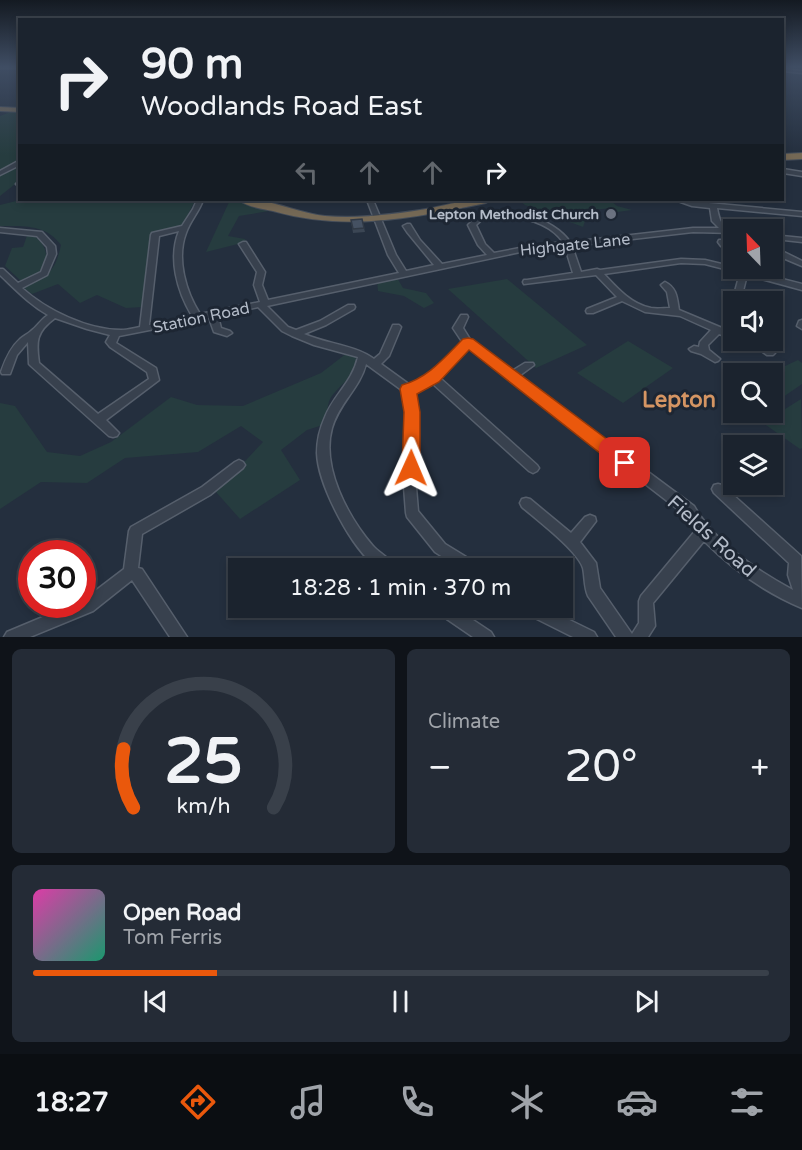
<!DOCTYPE html>
<html lang="en">
<head>
<meta charset="utf-8">
<style>
  body { margin:0; font-family:"Varela Round",sans-serif; background:#242b36; color:#f1f3f6; height:100vh; display:flex; flex-direction:column; font-size:22px; white-space:nowrap }
  * { box-sizing:border-box; margin:0 }
  p { font-size:20px; color:#a0a4aa }
  .icon { flex:none; width:33px; height:33px; fill:none; stroke:currentColor; stroke-width:2; stroke-linecap:round; stroke-linejoin:round }
  .map { position:relative; height:637px; overflow:hidden }
  .side { display:flex; flex-direction:column; gap:12px; padding:12px; background:#0f1319; flex:1 }
  .side>* { flex:none }
  .banner { position:absolute; left:18px; top:18px; width:766px; height:183px; border-radius:0px; box-shadow:0 3px 9px #0003,0 0 0 2px #39404a; background:#1b232e; color:#f1f3f6; overflow:hidden }
  .needle { width:39px; rotate:337deg }
  .buttons { position:absolute; left:723px; top:219px; display:grid; gap:12px }
  .buttons a { display:grid; place-items:center; width:60px; height:60px; border-radius:0px; background:#1b232e; box-shadow:0 3px 9px #0003,0 0 0 2px #39404a; font-size:30px }
  .speed { position:absolute; left:18px; top:540px; display:flex; gap:12px; font-size:30px; font-weight:700; text-align:center }
  .speed>* { display:grid; place-content:center; width:78px; height:78px; border-radius:50%; background:#1b232e; box-shadow:0 3px 9px #0003,0 0 0 2px #39404a; line-height:1 }
  .speed .limit { border:9px solid #d22; background:#fff; color:#111 }
  .pin { position:absolute; display:grid; place-items:center; width:51px; height:51px; color:#fff; margin:-26px; border-radius:12px; box-shadow:0 3px 9px #0006 }
  .me { position:absolute; width:66px; margin:-33px; rotate:1deg; stroke-linejoin:round; filter:drop-shadow(0 0 4px #0008) }
  .turn { display:flex; align-items:center; gap:21px; height:126px; padding:0 24px; font-size:27px }
  .turn .icon { width:78px; height:78px; stroke-width:2.5 }
  .turn b { display:block; font-size:42px; line-height:51px }
  .lanes { display:flex; align-items:center; height:57px; padding:0 24px; background:#0003; justify-content:center; gap:30px; direction:ltr }
  .lanes .off { opacity:.35 }
  .big { font-size:45px; font-weight:600; line-height:1.1 }
  .side .card { flex:1; display:flex; flex-direction:column; justify-content:center; gap:9px; min-width:0; padding:0 21px; border-radius:9px; background:#242b36 }
  .side .dial { align-items:center; gap:0 }
  .dial svg { height:156px; overflow:visible; fill:none; stroke:#39404a; stroke-width:7; stroke-linecap:round; text-anchor:middle }
  .dial text { fill:#f1f3f6; stroke:none }
  .song { display:flex; align-items:center; gap:18px }
  .cover { width:72px; height:72px; border-radius:9px; background:linear-gradient(135deg,hsl(320 70% 55%),hsl(160 70% 35%)) }
  .played { height:6px; border-radius:3px; background:linear-gradient(90deg,#ea580c 25%,#39404a 25%) }
  .keys { display:flex; justify-content:space-around; direction:ltr }
  .heat { display:flex; justify-content:space-between; align-items:center; font-size:33px; direction:ltr }
  .side .tiles { flex:1; display:grid; gap:12px; grid-template-columns:1fr 1fr }
  .card:last-child { grid-column:span 2 }
  .trip { position:absolute; left:228px; top:558px; width:345px; height:60px; border-radius:0px; background:#1b232e; box-shadow:0 3px 9px #0003,0 0 0 2px #39404a; font-weight:600; line-height:60px; text-align:center }
  .tab-bar { display:flex; height:96px; justify-content:space-around; align-items:center; background:#0b0e12; color:#a0a4aa }
  .tab-bar .icon { width:42px; height:42px }
  .tab-bar .on { color:#ea580c }
  .tab-bar b { font-size:27px; color:#f1f3f6 }
  .map>svg:first-child { display:block }
</style>
</head>
<body>
<div class="map">
<svg width="802" height="637" viewBox="0 0 802 637">
  <rect width="100%" height="100%" fill="#242f3e"/>
  <!-- green -->
  <path fill="#263c3f" d="M13,111L19,112V160L0,171V116Z
    M19,165V181L0,196V176Z
    M20,200H180L194,203L181,227L151,235L143,307L126,308L97,295L80,303L58,284L32,294L23,287C48,275 55,273 61,245C46,224 23,226 0,226V205Z
    M230,200L275,210L239,216L228,236L245,239L246,242L206,252Z
    M519,200H610L617,206L632,210L617,212L612,208L592,210L601,219L585,221L583,227L525,205Z
    M28,233C45,239 53,259 39,272C35,276 26,279 21,281L5,266L12,248L23,247Z
    M396,276L403,288L426,293L434,303L424,308L404,296L378,291L377,280Z
    M507,279L587,345L536,368L448,289Z
    M628,341L673,368L623,403L577,373Z
    M347,353L356,357C356,378 338,385 330,399C327,405 327,417 326,424L307,430L281,450L300,480L240,519L216,492L263,442L241,426L198,452L125,458L87,483L41,482L0,509V403L15,406L47,452L80,456L111,442L171,397L197,405L243,406L321,373Z
    M798,360L802,363V384L773,404L772,374L770,373Z
    M801,399L802,448L800,449L763,423Z"/>
  <g fill="none" stroke-linecap="round" stroke-linejoin="round">
    <defs>
      <path id="minor" d="M0,66H20V68H0Z
        M783,69L802,71V73L783,71Z
        M20,160V165L0,175V171Z
        M783,169L802,172V176L783,173Z
        M20,181V186L17,185L16,184Z
        M197,200H203C199,212 190,221 186,233C176,259 186,292 200,314L260,302L254,285L257,272L239,244L243,242H246L265,272L262,285L268,300L399,273L388,255L367,200H373L396,255L406,271L434,265L407,232L403,226L407,224H410L420,240L442,264L487,255L478,245L468,225C472,221 475,218 479,216C505,203 554,218 570,242L693,228H719L712,221L710,208L692,206L678,201L677,200L802,212V216L717,208C720,223 721,227 737,229L734,230V233L693,232L572,246L581,272L597,269L600,270L681,259L705,260L734,267V268H740L802,284V290L747,275L741,299L737,302L733,299L740,273L705,264L681,263L604,274C617,288 631,304 651,308C657,309 664,308 670,308L667,292L661,285L665,282C677,288 677,298 679,310L734,333V339L719,334L708,345L709,350L720,359L718,361L715,362L701,354L691,351L689,349L694,346L699,347L700,342L711,330L680,316L645,312L622,301L593,313H587L586,311L587,309L617,297L596,275L524,284L523,282L524,280H527L573,273L565,247L525,251L267,306L288,327L296,330L320,321L348,305H354L355,307L354,309L326,325L304,334C327,344 355,345 374,359L380,354L393,325H399L401,327L389,356L381,364L410,385C432,381 448,358 463,343L453,328L461,315H467L468,317L463,328L471,341L512,371L525,363H533L534,365L519,376L694,506C715,543 756,570 793,590L788,575L789,563L714,493L712,489L714,485L718,484L722,485L801,556L802,608C766,593 732,569 704,541L653,603L655,626L648,637H616L588,596C584,587 585,577 583,568C578,551 536,519 522,507L520,503L522,499L526,498L530,499L571,533L585,517L590,515L595,517L596,521L580,542L596,563L600,588L632,634L639,623V601L641,596L695,531L684,514L469,348L440,378L537,465L539,468L537,471L533,473L529,471L433,384L420,390L414,392L417,412L416,487L418,511L445,544L476,563L478,568H460L435,552L407,517L406,513L404,487L407,412L403,391L366,364C360,388 339,403 332,428C321,467 348,517 373,546C380,554 392,559 396,568H378C352,550 318,485 317,453C317,440 320,428 325,417C334,394 352,383 358,357L314,345L292,336L282,331L258,307L218,316L221,328L230,331L232,333L227,336L214,332L209,318L198,322L195,321L119,336L116,343L156,368L159,380L106,420L119,433L117,436L113,437L109,436L31,366L29,364L28,342L17,355L10,374H2L1,372C5,360 10,348 20,339C23,336 28,334 31,331C38,326 40,320 48,315C29,304 16,290 0,275V269H3L18,283L41,272L48,254L47,247L37,236L0,232V228L42,232L55,246L56,254L47,275L22,288C46,310 88,330 121,330C127,330 134,328 140,327L151,235L152,233L182,226L193,209ZM502,215C524,217 550,223 563,242L525,247L494,253L485,244L476,225C484,217 491,216 502,215ZM179,231C168,258 177,291 192,316L149,325L159,236ZM55,318L87,329L110,335L106,342L110,347L147,372L149,379L98,414L39,363C36,341 36,332 55,318Z
        M772,235L802,238V242L775,239L782,251L802,261V266L776,255L772,248Z
        M719,240H734V244L721,246L718,242Z
        M802,320V329L797,326L799,321Z
        M747,340H758L775,353L773,355H767Z
        M239,460L243,462L245,465L243,468L210,495L142,534L138,568L142,569L187,637H170L132,580L93,611L30,637H4L7,632L74,604H82V601L124,569L129,531L131,527L202,487L235,462Z
        M436,608H455L491,632L494,637H473L438,613Z
        M523,608H545L594,632L597,637H573L525,613Z"/>
      <path id="highway" d="M0,107L20,108V112L0,111Z
        M802,153V159L783,160V154Z
        M239,200C267,197 297,213 325,216C360,219 397,214 432,208C451,204 471,198 491,200L486,203C412,218 348,232 273,211C263,209 247,207 239,200Z"/>
    </defs>
    <!-- minor casing -->
    <use href="#minor" stroke="#565f6c" stroke-width="3"/>
    <!-- highway casing -->
    <use href="#highway" stroke="#434c59" stroke-width="2"/>
    <!-- minor -->
    <use href="#minor" fill="#38414e" fill-rule="evenodd"/>
    <!-- highway -->
    <use href="#highway" fill="#746855" fill-rule="evenodd"/>
  </g>
  <!-- wall -->
  <path fill="#3b4654" d="M351,220L364,228L365,232L353,233Z"/>
  <!-- building -->
  <path fill="#455162" stroke="#303945" stroke-width="1.5" d="M362,219L364,228L353,229L351,220Z"/>
  <!-- sky -->
  <linearGradient id="sky" x2="0" y2="1"><stop stop-color="#141a22"/><stop offset="0.43" stop-color="#3f4d63"/><stop offset="1" stop-color="#3f4d63" stop-opacity="0"/></linearGradient>
  <rect width="802" height="155" fill="url(#sky)"/>
  <!-- route -->
  <path fill="#ea580c" stroke="#983908" stroke-width="1.5" d="M468,338L473,339L632,458L634,463L632,468L625,470L619,468L469,350L439,382L417,394L420,412V468L417,473L411,476L404,473L402,468L404,412L400,389L402,385C428,378 444,358 463,339Z"/>
  <!-- markers -->
  <circle fill="#6b7280" stroke="#1d2633" stroke-width="2" cx="611" cy="214" r="6"/>
  <g text-anchor="middle" stroke-width="6" stroke-linejoin="round" paint-order="stroke">
    <!-- far-poi labels -->
    <g font-size="14" font-weight="bold" fill="#b4bcc9" stroke="#1d2633" text-anchor="end">
      <text x="599" y="219">Lepton Methodist Church</text>
    </g>
    <!-- street labels -->
    <g font-size="16" fill="#b4bcc9" stroke="#1d2633">
      <text transform="translate(575 244) rotate(-6)" y="6">Highgate Lane</text>
      <text transform="translate(201 317) rotate(-12)" y="6">Station Road</text>
    </g>
    <!-- near-street labels -->
    <g font-size="20" fill="#b4bcc9" stroke="#1d2633">
      <text transform="translate(712 536) rotate(42)" y="7">Fields Road</text>
    </g>
    <!-- district labels -->
    <g font-size="22" font-weight="bold" fill="#d59563" stroke="#1d2633">
      <text x="679" y="407">Lepton</text>
    </g>
  </g>
</svg>
<div class="buttons">
<a><svg class="needle" viewBox="-14 -14 28 28"><path d="M0-13l5 13h-10z" fill="#e53935"/><path d="M0 13l5-13h-10z" fill="#a0a4aa"/></svg></a>
<a><svg class="icon" aria-label="sound" viewBox="0 0 24 24"><path d="M4 9h4l5-4v14l-5-4H4zM17 9q2 3 0 6"/></svg></a>
<a><svg class="icon" aria-label="search" viewBox="0 0 24 24"><circle cx="10" cy="10" r="6"/><path d="M15 15l6 6"/></svg></a>
<a><svg class="icon" aria-label="layers" viewBox="0 0 24 24"><path d="M12 4l9 5-9 5-9-5zM3 14l9 5 9-5"/></svg></a>
</div>
<div class="speed"><div class="limit">30</div></div>
<div class="pin" style="left:625px;top:463px;background:#d93025"><svg class="icon" aria-label="arrive" viewBox="0 0 24 24"><path d="M6 21V4h12l-3 4 3 4H6"/></svg></div>
<svg class="me" style="left:411px;top:468px" viewBox="-20 -20 40 40"><path d="M0-17L14 15 0 8-14 15z" fill="#ea580c" stroke="#fff" stroke-width="4"/></svg>
<div class="trip">18:28 · 1 min · 370 m</div>
<div class="banner">
<div class="turn"><svg class="icon" aria-label="right" viewBox="0 0 24 24"><path d="M7 20v-9h11M14 6l5 5-5 5"/></svg><div><b>90 m</b>Woodlands Road East</div></div>
<div class="lanes"><svg class="icon off" aria-label="left" viewBox="0 0 24 24"><path d="M17 20v-9H6M10 6l-5 5 5 5"/></svg><svg class="icon off" aria-label="ahead" viewBox="0 0 24 24"><path d="M12 20V5M6 11l6-6 6 6"/></svg><svg class="icon off" aria-label="ahead" viewBox="0 0 24 24"><path d="M12 20V5M6 11l6-6 6 6"/></svg><svg class="icon" aria-label="right" viewBox="0 0 24 24"><path d="M7 20v-9h11M14 6l5 5-5 5"/></svg></div>
</div>
</div>
<section class="side">
<div class="tiles">
<div class="card dial"><svg viewBox="0 0 100 80">
<path d="M14 69A42 42 0 1 1 86 69"/>
<path d="M14 69A42 42 0 0 1 9 39" stroke="#ea580c"/>
<text x="50" y="56" font-size="32" font-weight="700">25</text>
<text x="50" y="72" font-size="11">km/h</text>
</svg></div>
<div class="card"><p>Climate</p>
<div class="heat"><a>−</a><b class="big">20°</b><a>+</a></div>
</div>
<div class="card">
<div class="song"><i class="cover"></i><div><b>Open Road</b><p>Tom Ferris</p></div></div>
<div class="played"></div>
<div class="keys"><svg class="icon" aria-label="previous" viewBox="0 0 24 24"><path d="M18 5L8 12l10 7zM5 5v14"/></svg><svg class="icon" aria-label="pause" viewBox="0 0 24 24"><path d="M8 5v14M16 5v14"/></svg><svg class="icon" aria-label="next" viewBox="0 0 24 24"><path d="M6 5l10 7-10 7zM19 5v14"/></svg></div>
</div>
</div>
</section>
<nav class="tab-bar">
<b>18:27</b>
<svg class="icon on" aria-label="directions" viewBox="0 0 24 24"><path d="M12 3l9 9-9 9-9-9zM9 14v-3h6M13 9l2 2-2 2"/></svg>
<svg class="icon" aria-label="music" viewBox="0 0 24 24"><path d="M9 18V5l10-2v13"/><circle cx="6" cy="18" r="3"/><circle cx="16" cy="16" r="3"/></svg>
<svg class="icon" aria-label="phone" viewBox="0 0 24 24"><path d="M5 4h4l2 5-3 2q2 4 5 5l2-3 5 2v4C11 20 4 13 5 4z"/></svg>
<svg class="icon" aria-label="climate" viewBox="0 0 24 24"><path d="M12 3v18M4 7l16 10M4 17L20 7"/></svg>
<svg class="icon" aria-label="car" viewBox="0 0 24 24"><path d="M5 17H2v-5l4-1 3-4h7l3 4 3 1v5h-3M9 17h6M6 11h13"/><circle cx="7" cy="17" r="2"/><circle cx="17" cy="17" r="2"/></svg>
<svg class="icon" aria-label="filters" viewBox="0 0 24 24"><path d="M4 7h16M4 17h16"/><circle cx="9" cy="7" r="2"/><circle cx="15" cy="17" r="2"/></svg>
</nav>
</body>
</html>
